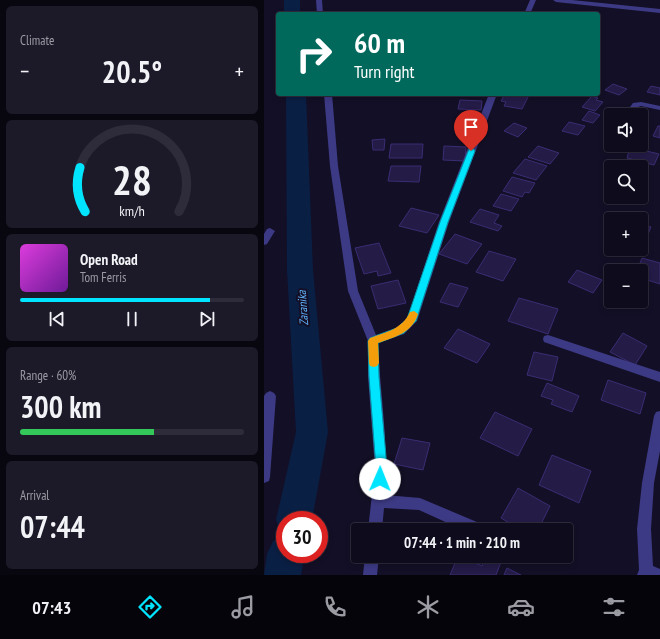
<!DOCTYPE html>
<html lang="en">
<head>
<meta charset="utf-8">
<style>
  body { margin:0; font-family:"PT Sans Narrow",sans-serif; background:#1c1929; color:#f1f3f6; height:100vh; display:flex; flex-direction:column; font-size:15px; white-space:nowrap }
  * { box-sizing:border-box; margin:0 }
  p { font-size:13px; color:#9b9ba3 }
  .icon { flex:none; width:22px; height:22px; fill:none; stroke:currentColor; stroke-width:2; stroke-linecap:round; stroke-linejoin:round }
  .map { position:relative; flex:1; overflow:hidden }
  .drawer { display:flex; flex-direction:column; gap:6px; padding:6px; background:#08060f; width:264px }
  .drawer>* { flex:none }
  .guide { position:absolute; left:12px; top:12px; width:324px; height:84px; border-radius:4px; box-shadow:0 2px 6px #0003,0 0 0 1px #2e2b3b; background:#00695c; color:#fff; overflow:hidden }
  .tools { position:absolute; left:340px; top:108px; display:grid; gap:8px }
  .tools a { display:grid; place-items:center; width:44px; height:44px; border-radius:4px; background:#0e0b1c; box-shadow:0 2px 6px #0003,0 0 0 1px #2e2b3b; font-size:20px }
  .speed { position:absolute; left:12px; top:511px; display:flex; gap:8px; font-size:20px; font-weight:700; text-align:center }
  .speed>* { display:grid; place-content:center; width:52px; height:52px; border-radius:50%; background:#0e0b1c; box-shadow:0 2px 6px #0003,0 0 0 1px #2e2b3b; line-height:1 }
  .speed .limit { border:6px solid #d22; background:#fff; color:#111 }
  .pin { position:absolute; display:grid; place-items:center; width:34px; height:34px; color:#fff; margin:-41px -17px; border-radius:50% 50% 50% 0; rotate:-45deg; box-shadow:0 0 4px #0007 }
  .pin .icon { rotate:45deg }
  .me { position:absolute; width:44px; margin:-22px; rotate:1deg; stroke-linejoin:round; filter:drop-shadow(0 0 3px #0008) }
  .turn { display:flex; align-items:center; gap:14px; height:84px; padding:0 12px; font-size:18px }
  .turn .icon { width:52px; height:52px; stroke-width:2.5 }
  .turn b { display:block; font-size:28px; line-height:34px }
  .big { font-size:30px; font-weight:700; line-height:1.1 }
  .drawer .tile { flex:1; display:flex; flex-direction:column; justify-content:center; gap:6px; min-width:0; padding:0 14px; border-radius:6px; background:#1c1929 }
  .drawer .dial { align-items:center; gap:0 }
  .dial svg { height:104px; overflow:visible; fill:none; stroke:#2e2b3b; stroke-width:7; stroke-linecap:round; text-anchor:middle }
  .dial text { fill:#f1f3f6; stroke:none }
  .song { display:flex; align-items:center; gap:12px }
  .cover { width:48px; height:48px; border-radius:6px; background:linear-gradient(135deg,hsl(300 70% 55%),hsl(280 70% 35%)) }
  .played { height:4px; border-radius:2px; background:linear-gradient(90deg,#00e5ff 85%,#2e2b3b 85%) }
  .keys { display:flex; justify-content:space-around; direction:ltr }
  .heat { display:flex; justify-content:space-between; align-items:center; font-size:22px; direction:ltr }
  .charge { height:6px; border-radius:3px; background:linear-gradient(90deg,#34c759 60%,#2e2b3b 0) }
  .trip { position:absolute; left:87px; top:523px; width:222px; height:40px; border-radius:4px; background:#0e0b1c; box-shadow:0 2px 6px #0003,0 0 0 1px #2e2b3b; font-weight:700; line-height:40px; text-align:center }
  .tabs { display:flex; height:64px; justify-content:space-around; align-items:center; background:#06040b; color:#9b9ba3 }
  .tabs .icon { width:28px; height:28px }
  .tabs .active { color:#00e5ff }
  .tabs b { font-size:18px; color:#f1f3f6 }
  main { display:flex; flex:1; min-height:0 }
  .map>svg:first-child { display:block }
</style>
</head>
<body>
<main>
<section class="drawer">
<div class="tile"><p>Climate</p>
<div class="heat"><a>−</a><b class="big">20.5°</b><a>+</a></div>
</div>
<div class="tile dial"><svg viewBox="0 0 100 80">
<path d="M14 69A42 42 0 1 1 86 69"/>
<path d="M14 69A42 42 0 0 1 10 35" stroke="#00e5ff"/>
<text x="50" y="56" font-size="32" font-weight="700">28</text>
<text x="50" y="72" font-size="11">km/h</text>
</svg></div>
<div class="tile">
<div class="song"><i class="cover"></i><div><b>Open Road</b><p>Tom Ferris</p></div></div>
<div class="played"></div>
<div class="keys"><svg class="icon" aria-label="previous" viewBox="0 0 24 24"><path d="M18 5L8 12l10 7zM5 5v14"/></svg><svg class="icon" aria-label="pause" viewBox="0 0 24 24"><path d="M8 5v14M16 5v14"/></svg><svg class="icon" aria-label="next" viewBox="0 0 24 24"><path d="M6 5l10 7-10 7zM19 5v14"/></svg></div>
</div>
<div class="tile"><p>Range · 60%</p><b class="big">300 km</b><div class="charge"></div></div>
<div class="tile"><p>Arrival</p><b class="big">07:44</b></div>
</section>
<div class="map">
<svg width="396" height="575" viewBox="0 0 396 575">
  <rect width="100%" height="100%" fill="#130f26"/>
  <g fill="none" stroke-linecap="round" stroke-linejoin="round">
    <!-- river -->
    <path fill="#0a1f44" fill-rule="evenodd" d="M20,0H36V14H20Z
      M22,94H42L49,270L64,432L48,520H21V534L17,533L12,520L32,432L23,270Z
      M21,536V554H41L37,575H0L3,554L9,541Z"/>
  </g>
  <!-- building -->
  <path fill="#241b47" stroke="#3b2d73" d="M349,84L363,89L355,95L341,90Z
    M387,86L396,88V95L383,92Z
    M241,94H260L265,95L258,109L240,106L242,102L237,101Z
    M328,96L334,98L332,100L339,102L331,111L318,107Z
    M196,100L218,101L217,110L194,109Z
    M325,111L336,115L329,123L318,120Z
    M305,122L321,126L314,135L298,131Z
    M250,123L263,128L254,137L240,131Z
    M394,126H396V138L389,136Z
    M121,139L120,150H109L108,140Z
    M127,144H159L158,158H125Z
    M180,146L202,147L201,161L179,160Z
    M274,146L295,153L286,164L264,157Z
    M366,147L395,154L390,165L363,158Z
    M261,159L283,166L272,180L249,173Z
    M127,166H157L155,182L124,181Z
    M248,177L271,183L265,193L261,192L258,197L239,191Z
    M237,194L255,199L247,211L229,206Z
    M147,208L175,215L163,233L135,226Z
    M216,209L235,215L230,223L238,226L234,231L206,222Z
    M377,224L387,227L378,249L377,248Z
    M191,234L218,244L203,264L175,254Z
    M115,243L127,273L114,276L113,271L100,274L91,248Z
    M225,251L252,259L239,281L212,272Z
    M378,258L396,263V284L377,278V271H373Z
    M313,270L338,280L329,293L304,282Z
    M134,280L142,303L114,309L107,286Z
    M186,283L204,288L194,307L176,302Z
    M255,298L294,309L284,334L244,321Z
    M194,329L226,344L213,363L180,348Z
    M359,333L383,346L371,365L346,352Z
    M270,352L294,357L288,381L263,375Z
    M344,380L382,393L376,414L337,400Z
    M283,383L315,396L308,412L287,404L289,400L277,396Z
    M231,412L268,429L254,456L216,438Z
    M138,438L166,443L159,470L130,464Z
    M288,455L327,471L315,503L275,485Z
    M254,488L286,506L274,530H257L237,518Z
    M194,556L218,566L222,556L237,562L232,575H186Z
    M243,568L257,575H240Z"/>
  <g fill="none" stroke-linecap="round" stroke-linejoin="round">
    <!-- minor -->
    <path fill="#3d3a85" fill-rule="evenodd" d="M52,0H58L59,14H53Z
      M266,0H272L266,14H260Z
      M289,0H308L396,9V13L292,2Z
      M60,94H68L74,166L94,291L112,335L132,328L143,319L175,222L225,94H233L185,222L153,321L140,334L114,343C116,394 125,445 121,495L156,498L220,525L222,530H199L155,510L120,508L118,530H104L111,468L104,377V341L84,291L66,166Z
      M377,102L396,106V110L377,106L374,107L368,115H360L369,103Z
      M6,228L11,231L3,244L0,245V234L3,229Z
      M284,335L396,372V382L280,342L279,339L280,336Z
      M6,391L10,393L12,396L6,477L5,481L0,483V396L2,393Z
      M396,411V451L390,483L387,529L389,566L396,569V575H373L375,570L373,529L378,483L390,416L392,412Z
      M101,556H115L113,575H99Z"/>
  </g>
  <!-- route -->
  <path fill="#00e5ff" stroke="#0095a6" d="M205,149H210L211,151L184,222L152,321L140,333L114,343L115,377L123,468L120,483L116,484L112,483L110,479L112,468L105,377L104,341L106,338L133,328L143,319L176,222Z"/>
  <!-- slow -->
  <path fill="#f59e0b" d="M150,311L154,314C148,333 131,337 114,343L115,363L113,366L110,367L106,366L105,363L104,341L106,338C123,332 138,329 146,312Z"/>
  <g text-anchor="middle" stroke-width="4" stroke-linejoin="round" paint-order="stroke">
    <!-- water labels -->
    <g font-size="12" font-style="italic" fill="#62b6ff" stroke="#130f26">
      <text transform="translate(39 308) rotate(-94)" y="4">Zaranika</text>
    </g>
  </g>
</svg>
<div class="tools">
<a><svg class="icon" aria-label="sound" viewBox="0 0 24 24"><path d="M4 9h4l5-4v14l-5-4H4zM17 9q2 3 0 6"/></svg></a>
<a><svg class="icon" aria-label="search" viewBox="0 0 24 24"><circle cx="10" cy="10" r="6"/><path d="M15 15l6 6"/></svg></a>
<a>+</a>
<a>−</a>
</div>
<div class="speed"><div class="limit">30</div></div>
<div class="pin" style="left:207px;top:151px;background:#d93025"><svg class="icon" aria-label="arrive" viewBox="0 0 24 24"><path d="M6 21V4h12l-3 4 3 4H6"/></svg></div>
<svg class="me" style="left:116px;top:479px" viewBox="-20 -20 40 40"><circle r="19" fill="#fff"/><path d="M0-13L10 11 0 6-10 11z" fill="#00e5ff"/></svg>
<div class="trip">07:44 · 1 min · 210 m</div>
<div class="guide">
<div class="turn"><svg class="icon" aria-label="right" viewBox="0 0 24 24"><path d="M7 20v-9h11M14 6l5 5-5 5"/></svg><div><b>60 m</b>Turn right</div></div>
</div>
</div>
</main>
<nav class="tabs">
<b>07:43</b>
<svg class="icon active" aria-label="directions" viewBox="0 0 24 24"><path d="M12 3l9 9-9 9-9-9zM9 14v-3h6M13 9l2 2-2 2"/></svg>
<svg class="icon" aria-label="music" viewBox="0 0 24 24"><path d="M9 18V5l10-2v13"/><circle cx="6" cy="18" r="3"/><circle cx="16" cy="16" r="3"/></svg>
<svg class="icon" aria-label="phone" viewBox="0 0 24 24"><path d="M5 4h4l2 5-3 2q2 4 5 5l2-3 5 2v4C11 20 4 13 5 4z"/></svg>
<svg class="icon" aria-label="climate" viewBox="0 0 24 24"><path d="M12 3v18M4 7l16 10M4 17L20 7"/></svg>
<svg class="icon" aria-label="car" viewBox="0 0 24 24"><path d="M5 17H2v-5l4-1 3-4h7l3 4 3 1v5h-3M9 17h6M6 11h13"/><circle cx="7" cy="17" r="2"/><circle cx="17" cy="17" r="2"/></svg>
<svg class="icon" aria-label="filters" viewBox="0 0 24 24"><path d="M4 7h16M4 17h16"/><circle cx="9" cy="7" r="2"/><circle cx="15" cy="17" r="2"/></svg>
</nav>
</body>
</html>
